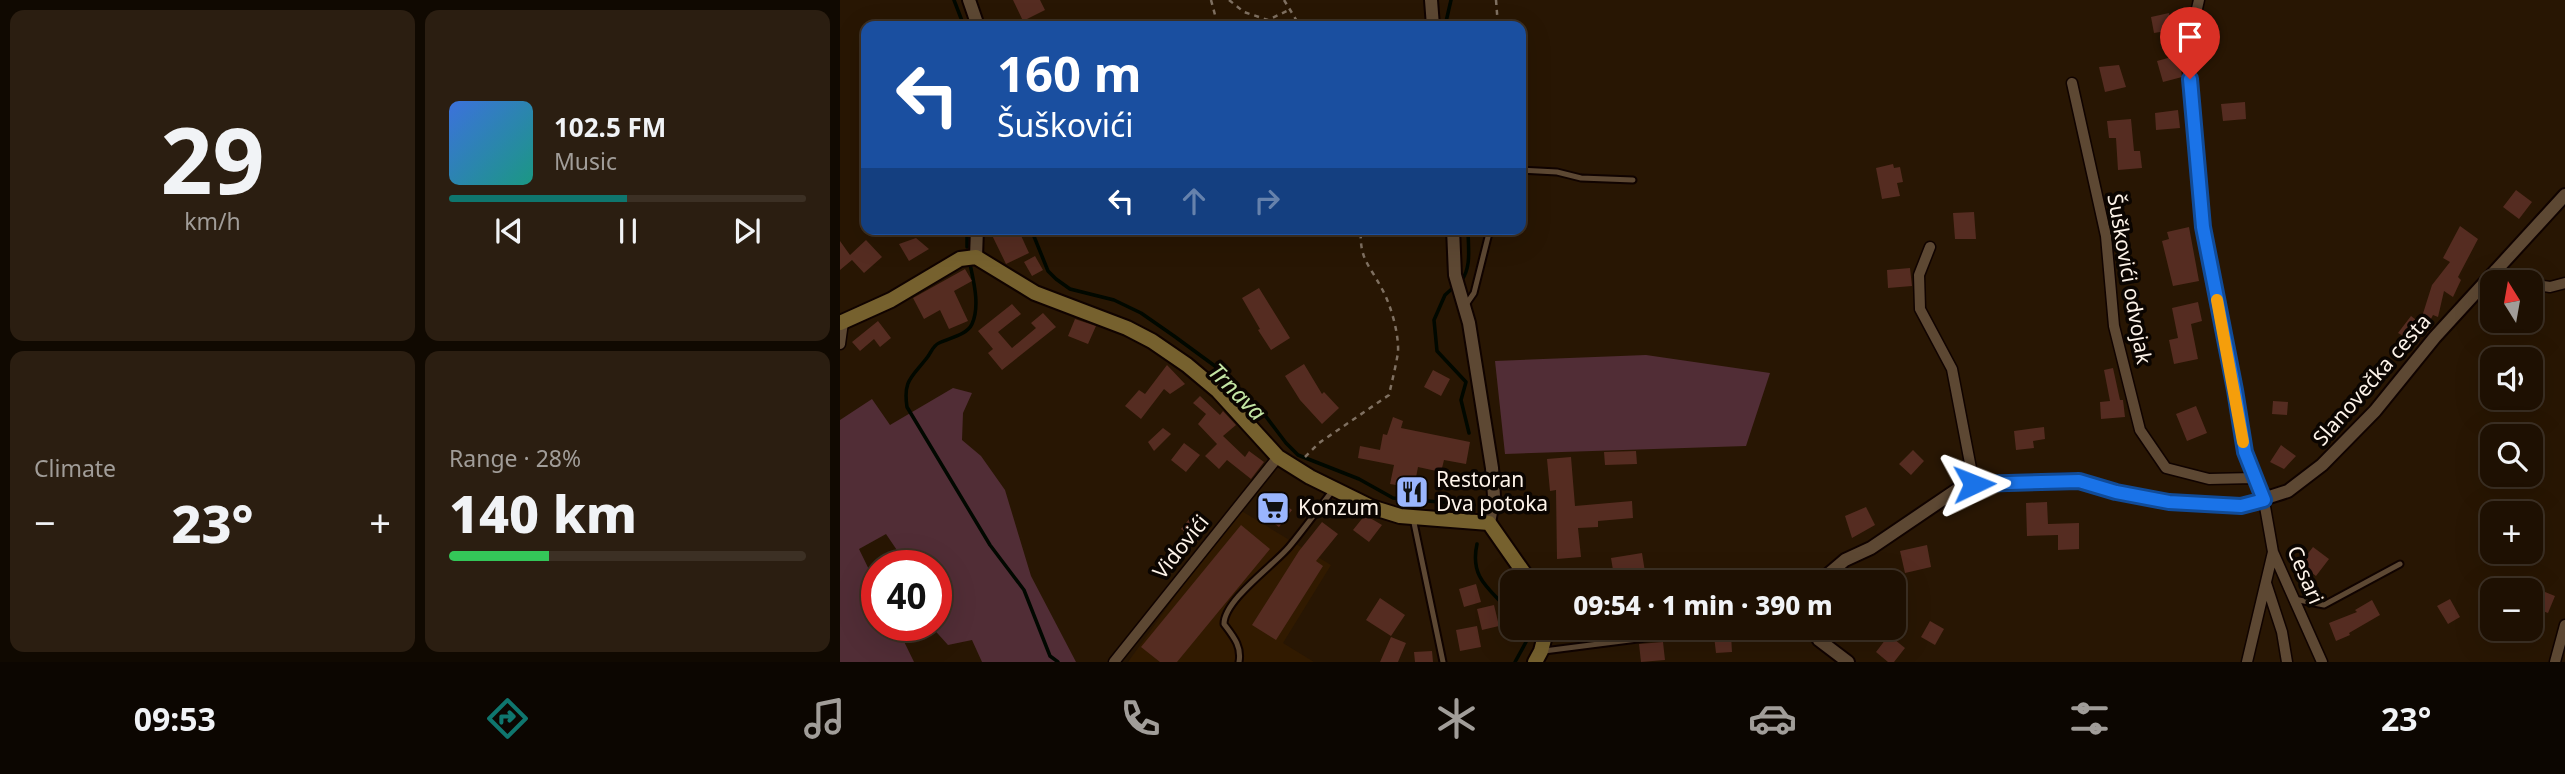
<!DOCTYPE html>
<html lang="en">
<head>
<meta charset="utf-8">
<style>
  body { margin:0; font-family:"Noto Sans",sans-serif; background:#2b1e11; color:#f1f3f6; height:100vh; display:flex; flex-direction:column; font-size:26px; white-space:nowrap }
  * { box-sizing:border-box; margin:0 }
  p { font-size:23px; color:#a19d99 }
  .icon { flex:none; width:38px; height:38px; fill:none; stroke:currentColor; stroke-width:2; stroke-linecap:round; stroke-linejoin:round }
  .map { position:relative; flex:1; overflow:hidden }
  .details { display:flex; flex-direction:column; gap:10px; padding:10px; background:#100901; width:840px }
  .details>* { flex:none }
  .top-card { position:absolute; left:21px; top:21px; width:665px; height:214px; border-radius:14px; box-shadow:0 7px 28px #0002,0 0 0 2px #3c3024; background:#1a4fa0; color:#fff; overflow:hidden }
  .needle { width:46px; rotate:349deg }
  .controls { position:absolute; left:1640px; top:270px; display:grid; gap:14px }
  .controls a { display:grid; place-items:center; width:63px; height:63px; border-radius:14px; background:#1e1002; box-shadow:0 7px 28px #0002,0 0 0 2px #3c3024; font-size:35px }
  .speed { position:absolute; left:21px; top:550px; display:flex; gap:14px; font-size:35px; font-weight:700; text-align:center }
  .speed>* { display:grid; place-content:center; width:91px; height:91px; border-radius:50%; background:#1e1002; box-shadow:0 7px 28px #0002,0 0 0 2px #3c3024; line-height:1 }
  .speed .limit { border:10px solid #d22; background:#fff; color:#111 }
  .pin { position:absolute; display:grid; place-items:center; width:60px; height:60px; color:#fff; margin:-72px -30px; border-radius:50% 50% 50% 0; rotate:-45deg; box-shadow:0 0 7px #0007 }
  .pin .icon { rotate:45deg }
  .me { position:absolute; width:77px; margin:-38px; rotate:88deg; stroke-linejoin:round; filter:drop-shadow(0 0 5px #0008) }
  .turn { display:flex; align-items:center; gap:24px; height:147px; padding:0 21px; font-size:32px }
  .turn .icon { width:91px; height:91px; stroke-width:2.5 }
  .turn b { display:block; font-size:49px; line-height:60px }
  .lanes { display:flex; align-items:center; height:66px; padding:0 21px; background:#0003; justify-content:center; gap:35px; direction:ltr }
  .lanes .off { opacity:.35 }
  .big { font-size:52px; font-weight:800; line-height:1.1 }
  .details .card { flex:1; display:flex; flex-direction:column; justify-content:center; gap:10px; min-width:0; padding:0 24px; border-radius:14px; background:#2b1e11 }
  .details .dial { align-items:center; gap:0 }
  .dial b { font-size:91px; line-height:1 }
  .song { display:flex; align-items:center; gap:21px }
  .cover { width:84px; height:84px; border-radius:10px; background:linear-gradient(135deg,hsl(220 70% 55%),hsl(170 70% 35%)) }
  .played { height:7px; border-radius:4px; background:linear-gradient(90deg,#0f766e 50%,#3c3024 50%) }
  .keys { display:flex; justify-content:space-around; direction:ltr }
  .heat { display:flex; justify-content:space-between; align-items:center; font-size:38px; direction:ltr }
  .charge { height:10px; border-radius:5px; background:linear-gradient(90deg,#34c759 28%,#3c3024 0) }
  .details .tiles { flex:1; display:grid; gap:10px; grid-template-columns:repeat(2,1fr) }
  .trip { position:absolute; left:660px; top:570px; width:406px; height:70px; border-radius:14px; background:#1e1002; box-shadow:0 7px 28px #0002,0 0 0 2px #3c3024; font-weight:800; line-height:70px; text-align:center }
  .tabs { display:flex; height:112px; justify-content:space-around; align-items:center; background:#0c0601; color:#a19d99 }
  .tabs .icon { width:49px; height:49px }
  .tabs .selected { color:#0f766e }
  .tabs b { font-size:32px; color:#f1f3f6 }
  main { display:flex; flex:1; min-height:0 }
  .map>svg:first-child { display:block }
</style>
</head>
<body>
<main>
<section class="details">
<div class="tiles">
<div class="card dial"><b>29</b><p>km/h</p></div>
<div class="card">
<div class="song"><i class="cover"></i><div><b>102.5 FM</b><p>Music</p></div></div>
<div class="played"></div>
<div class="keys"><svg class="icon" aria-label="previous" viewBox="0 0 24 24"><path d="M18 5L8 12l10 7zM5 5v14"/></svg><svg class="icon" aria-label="pause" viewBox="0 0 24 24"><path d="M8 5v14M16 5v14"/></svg><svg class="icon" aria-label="next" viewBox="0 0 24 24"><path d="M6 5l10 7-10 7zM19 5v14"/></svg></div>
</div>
<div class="card"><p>Climate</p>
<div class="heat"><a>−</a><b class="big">23°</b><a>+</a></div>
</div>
<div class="card"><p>Range · 28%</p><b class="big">140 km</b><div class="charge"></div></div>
</div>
</section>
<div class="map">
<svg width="1725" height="662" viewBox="0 0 1725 662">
  <rect width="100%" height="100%" fill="#281603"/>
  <!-- built -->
  <path fill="#311a00" d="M400,510L491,565L443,643L474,662H288L359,563Z"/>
  <!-- green -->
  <path fill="#512d36" d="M806,355L930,373L906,446L665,454L655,361Z
    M113,388L132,393L123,413L122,440L141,456L165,490L191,576L236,662H142L132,640L108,645L90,625H96V565H67L46,534L19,549L37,586V625H56L74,662H0V420L32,399L50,425Z"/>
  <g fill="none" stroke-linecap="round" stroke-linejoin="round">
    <!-- stream -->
    <path stroke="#010800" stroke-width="3.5" d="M114,0L124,26
      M605,26L611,0
      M127,229V247
      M191,229L208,271L216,279L230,289L274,300L301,313L334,336L379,369L421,410L446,443L458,455L519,479L553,498L634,505
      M130,264C134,283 140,306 132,324C127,335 109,338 99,343C92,346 91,354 86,359C71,378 63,381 67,407L150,545L184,590L210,656L218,662
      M621,281C632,268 628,246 628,229
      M615,286L605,295L594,320L597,351L626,382L621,400L629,433
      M637,544C629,580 652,590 672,614
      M675,662L686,642L682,628"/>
  </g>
  <!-- building -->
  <path fill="#552c21" d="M173,0H200L205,10L183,21Z
    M1329,13L1332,30L1314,33L1311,17Z
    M1339,55L1342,77L1323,82L1317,61Z
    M1279,65L1286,87L1265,92L1259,67Z
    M1405,102L1406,119L1383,121L1381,104Z
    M1338,110L1340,128L1316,130L1315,113Z
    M1291,119L1294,151H1300L1302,168L1278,170L1276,138H1269L1267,121Z
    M1053,164L1054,168L1060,167L1063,182L1057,183L1060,196L1042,199L1036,168Z
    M1676,190L1692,202L1679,219L1663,207Z
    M1134,212L1136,239H1115L1113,213Z
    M1620,226L1638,239L1618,277L1621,280L1613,297L1604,291L1598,317L1593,315L1578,344L1558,333L1571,316L1580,323L1592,285L1610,262L1603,258Z
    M1349,227L1359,281L1333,286L1322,241L1329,239L1327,232Z
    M149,229H178L189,253L166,264Z
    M76,238L89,249L69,261L59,244Z
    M26,240L42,257L24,273L12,260L0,270V241L10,255Z
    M195,256L203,270L192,276L184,262Z
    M1070,268L1072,286L1048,288L1047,270Z
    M125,269L132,281L114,291L128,321L109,329L100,310L84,319L73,298Z
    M419,288L450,338L431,350L418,330L420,329L402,298Z
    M1358,302L1362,321L1351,324L1358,359L1334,364L1329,340L1338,338L1332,308Z
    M172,304L181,314L158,332L172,348L196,328L191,323L203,313L216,327L162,370L148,353L153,349L138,331Z
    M235,319L256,326L248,344L228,336Z
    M38,321L51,338L40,347L34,339L20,351L12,342Z
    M464,364L482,394L484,392L499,408L482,424L460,400L445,376Z
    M327,365L345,384L330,394L324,389L301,419L285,406L299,390L305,394Z
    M1273,368L1280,400H1283L1285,417L1261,419L1260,402L1270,401L1264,370Z
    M593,370L610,379L601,396L584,387Z
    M360,396L380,415L383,411L396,425L383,436L405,457L409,451L424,462L411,479L387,460L379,469L365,456L377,444L358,424L366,414L353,403Z
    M1433,401L1448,402L1447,415L1432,414Z
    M1356,406L1367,433L1347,441L1336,414Z
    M553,417L563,421L561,428L630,442L626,464L604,460L601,472L578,467L574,488L550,484L554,465L518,458L520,446L540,450L543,434L547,435Z
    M1204,427L1205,439L1193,441L1194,448L1176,450L1174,431Z
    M323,428L331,434L314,451L308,442Z
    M344,443L360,455L346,472L331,460Z
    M1441,445L1456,456L1444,469L1430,462Z
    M1073,450L1084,461L1071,475L1059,464Z
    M796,451L797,464L765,465L764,452Z
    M731,457L735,506L792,501L793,518L758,521V527L738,528L741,557L717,559L716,490L710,491L707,459Z
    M436,498L452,510L439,527L423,515Z
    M1207,502L1208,524L1239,523V549L1218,550V535L1187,536L1186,503Z
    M1026,507L1035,525L1012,538L1005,516Z
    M354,513L370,525L357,542L341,529Z
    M525,515L542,525L529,542L513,530Z
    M482,522L498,534L476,561L483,566L436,640L412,625L459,551Z
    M401,525L430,549L337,662H320L301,647Z
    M1087,545L1091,567L1065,573L1060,551Z
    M1473,547L1489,559L1476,576L1460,564Z
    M802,553L805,572L774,576L771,558Z
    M636,584L641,602L624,607L619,589Z
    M1690,586L1715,596L1708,613L1690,606Z
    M540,598L565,615L551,636L526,620Z
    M1610,599L1620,617L1608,624L1597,606Z
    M1532,600L1540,615L1509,633L1510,635L1496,641L1489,623L1517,612L1515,610Z
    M654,605L659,626L642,630L637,609Z
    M1090,621L1104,629L1095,645L1081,637Z
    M637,626L641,647L620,651L616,630Z
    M891,635L892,652L876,653L874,636Z
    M1049,635L1065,648L1054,662H1048L1036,652Z
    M551,637L566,643L558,662H540Z
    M823,642L825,660L801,662L799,644Z
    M592,651L593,662H575L574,652Z"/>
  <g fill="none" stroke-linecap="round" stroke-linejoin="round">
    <defs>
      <path id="service" d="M681,170L717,172L741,178L793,180
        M625,306L634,293L650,229
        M573,518L603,662
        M1454,599L1484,605L1560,564
        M704,651L868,630
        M399,662C402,646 393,636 384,624C384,600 434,565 449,547C464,529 478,510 492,491"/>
      <path id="minor" d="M1359,0L1347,52L1363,227L1395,390L1405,452L1424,501L1433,552L1482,662
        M1232,83L1266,236L1274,326L1300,430L1326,468L1369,479L1414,478
        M1090,247L1079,275L1080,309L1112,369L1134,484
        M1655,270L1678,282
        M1690,284L1710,287L1725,283
        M0,344L3,322
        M1426,583L1442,632L1447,662
        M274,662L438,457
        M1407,662L1433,552
        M1715,662L1725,625"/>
      <path id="tertiary" d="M129,0L138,26
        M591,0L593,26
        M613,229L615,275L629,323L652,468L654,496L649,523
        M136,257L137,229
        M978,583L1005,560L1031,548L1118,489L1134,484L1239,480L1276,492L1329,502L1401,506L1448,491L1482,465L1535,411L1595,337L1725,195
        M973,628L979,640L1008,662"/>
      <path id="secondary" d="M0,323L51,300L120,259L136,257L195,293L287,328L312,341L347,365L378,391L438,457L470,477L531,507L560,516L649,523L691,583
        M695,662L701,651L707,628"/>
    </defs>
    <!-- service casing -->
    <use href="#service" stroke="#100300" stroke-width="9"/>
    <!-- minor casing -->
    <use href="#minor" stroke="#100300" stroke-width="13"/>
    <!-- tertiary casing -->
    <use href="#tertiary" stroke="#100300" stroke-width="16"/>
    <!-- secondary casing -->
    <use href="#secondary" stroke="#100300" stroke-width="18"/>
    <!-- path -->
    <path stroke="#7f7061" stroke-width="2.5" stroke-dasharray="5 5" stroke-linecap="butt" d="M371,0L378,26
      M389,0L404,12L428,20L449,10
      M444,0L460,26
      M656,0L658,26
      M465,457L479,443L549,395C552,381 556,366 558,352C559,334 551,305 542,289C529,264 519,259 521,229"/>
    <!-- service -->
    <use href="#service" stroke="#5d4833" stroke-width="5"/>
    <!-- minor -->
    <use href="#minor" stroke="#5d4833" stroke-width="10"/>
    <!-- tertiary -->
    <use href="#tertiary" stroke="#5d4833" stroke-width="12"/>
    <!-- secondary -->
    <use href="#secondary" stroke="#76612e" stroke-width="14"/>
  </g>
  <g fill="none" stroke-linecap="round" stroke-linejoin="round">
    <defs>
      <path id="route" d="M1134,484L1239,481L1276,492L1329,502L1401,506L1424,500L1405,452L1395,390L1363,227L1350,79"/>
    </defs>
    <!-- route casing -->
    <use href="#route" stroke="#114b97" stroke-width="18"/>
    <!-- route -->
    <use href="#route" stroke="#1a73e8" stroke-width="12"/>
    <!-- slow -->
    <path stroke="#f59e0b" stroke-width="12" d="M1377,300L1403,442"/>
  </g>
  <!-- icons -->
  <defs>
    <symbol id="restaurant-square" viewBox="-11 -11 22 22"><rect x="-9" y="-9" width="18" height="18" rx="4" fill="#9ab5fd" stroke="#0b0501"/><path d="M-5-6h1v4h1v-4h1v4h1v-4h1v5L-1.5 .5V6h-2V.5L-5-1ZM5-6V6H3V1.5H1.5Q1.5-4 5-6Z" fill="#111"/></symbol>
    <symbol id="supermarket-square" viewBox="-11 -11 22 22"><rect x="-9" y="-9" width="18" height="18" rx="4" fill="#9ab5fd" stroke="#0b0501"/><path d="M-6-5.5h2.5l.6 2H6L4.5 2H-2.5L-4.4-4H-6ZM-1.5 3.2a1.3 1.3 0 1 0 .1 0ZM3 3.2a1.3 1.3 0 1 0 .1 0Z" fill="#111"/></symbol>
  </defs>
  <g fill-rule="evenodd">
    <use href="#restaurant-square" x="553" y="473" width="38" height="38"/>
    <use href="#supermarket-square" x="414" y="489" width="38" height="38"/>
  </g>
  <g text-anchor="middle" stroke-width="7" stroke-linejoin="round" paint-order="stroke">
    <!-- street labels -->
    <g font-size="21" fill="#fdf3e9" stroke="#0b0501">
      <text transform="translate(1289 279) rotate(80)" y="7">Šuškovići odvojak</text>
      <text transform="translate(1532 380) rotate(-49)" y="7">Slanovečka cesta</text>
      <text transform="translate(341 547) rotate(-51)" y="7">Vidovići</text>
      <text transform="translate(1465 575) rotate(67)" y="7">Cesari</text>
    </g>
    <!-- poi labels -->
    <g font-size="21" fill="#fdf3e9" stroke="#0b0501" text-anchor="start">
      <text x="596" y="487">Restoran<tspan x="596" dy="24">Dva potoka</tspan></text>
      <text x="458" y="515">Konzum</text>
    </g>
    <!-- water labels -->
    <g font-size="23" font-style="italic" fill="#c4e6a5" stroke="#0b0501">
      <text transform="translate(397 392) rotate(45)" y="8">Trnava</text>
    </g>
  </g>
</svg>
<div class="controls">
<a><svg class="needle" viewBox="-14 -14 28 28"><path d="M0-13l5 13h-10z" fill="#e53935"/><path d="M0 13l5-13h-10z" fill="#a19d99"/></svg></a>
<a><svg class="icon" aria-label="sound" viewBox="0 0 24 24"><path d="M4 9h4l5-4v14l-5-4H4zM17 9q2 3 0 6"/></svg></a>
<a><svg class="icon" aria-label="search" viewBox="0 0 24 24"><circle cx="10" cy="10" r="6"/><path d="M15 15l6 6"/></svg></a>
<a>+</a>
<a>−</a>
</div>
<div class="speed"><div class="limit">40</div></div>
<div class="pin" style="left:1350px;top:79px;background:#d93025"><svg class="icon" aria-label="arrive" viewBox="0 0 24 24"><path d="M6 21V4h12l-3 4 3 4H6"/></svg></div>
<svg class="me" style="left:1134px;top:484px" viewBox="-20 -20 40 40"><path d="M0-17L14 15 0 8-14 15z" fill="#1a73e8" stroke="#fff" stroke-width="4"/></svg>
<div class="trip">09:54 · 1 min · 390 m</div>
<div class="top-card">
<div class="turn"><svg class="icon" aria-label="left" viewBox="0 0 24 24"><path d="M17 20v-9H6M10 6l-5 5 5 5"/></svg><div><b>160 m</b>Šuškovići</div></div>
<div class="lanes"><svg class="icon" aria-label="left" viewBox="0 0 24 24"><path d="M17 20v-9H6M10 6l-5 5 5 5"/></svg><svg class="icon off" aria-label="ahead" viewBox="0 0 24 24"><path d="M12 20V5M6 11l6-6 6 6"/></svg><svg class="icon off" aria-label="right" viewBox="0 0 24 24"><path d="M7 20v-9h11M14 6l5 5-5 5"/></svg></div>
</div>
</div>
</main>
<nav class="tabs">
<b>09:53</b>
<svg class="icon selected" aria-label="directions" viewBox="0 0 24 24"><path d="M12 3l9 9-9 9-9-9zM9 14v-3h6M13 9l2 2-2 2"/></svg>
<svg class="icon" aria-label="music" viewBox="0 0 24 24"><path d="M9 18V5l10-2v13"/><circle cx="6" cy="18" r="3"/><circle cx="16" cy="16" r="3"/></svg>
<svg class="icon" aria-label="phone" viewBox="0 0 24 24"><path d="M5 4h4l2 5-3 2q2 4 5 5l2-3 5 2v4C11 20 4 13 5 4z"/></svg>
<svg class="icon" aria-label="climate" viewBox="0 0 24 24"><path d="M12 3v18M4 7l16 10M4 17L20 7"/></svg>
<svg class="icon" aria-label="car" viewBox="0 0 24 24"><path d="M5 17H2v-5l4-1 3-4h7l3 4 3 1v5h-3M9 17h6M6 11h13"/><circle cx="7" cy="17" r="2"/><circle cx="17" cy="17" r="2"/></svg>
<svg class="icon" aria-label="filters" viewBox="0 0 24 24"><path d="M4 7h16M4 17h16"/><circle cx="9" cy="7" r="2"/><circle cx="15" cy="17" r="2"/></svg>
<b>23°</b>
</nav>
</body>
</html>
